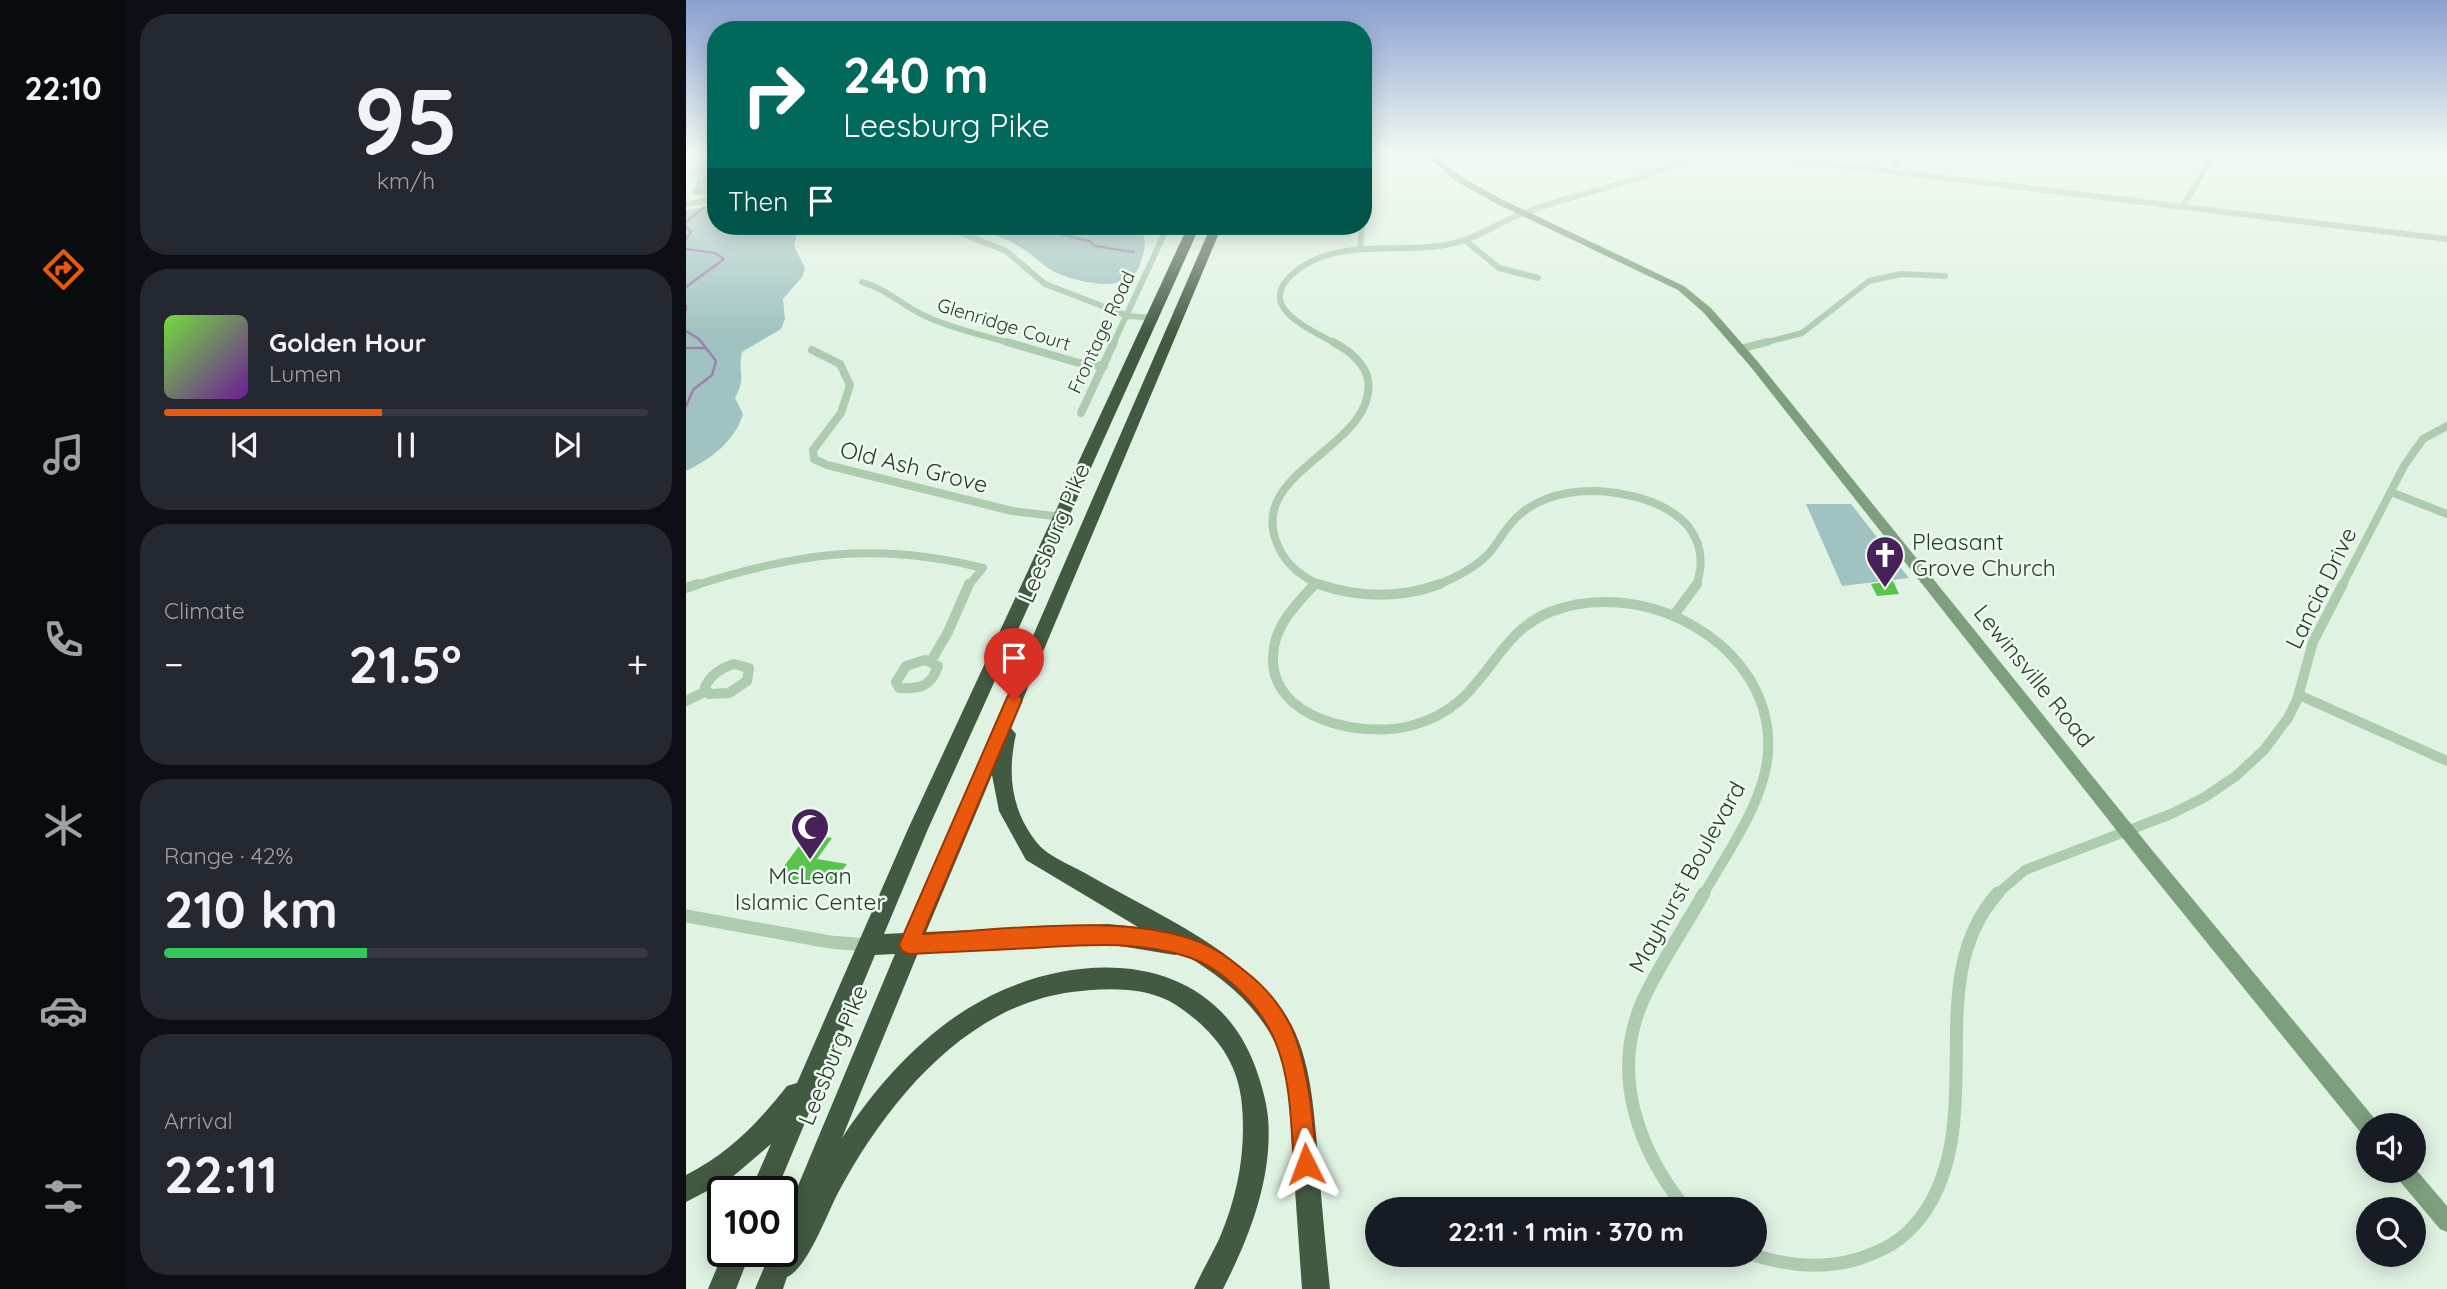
<!DOCTYPE html>
<html lang="en">
<head>
<meta charset="utf-8">
<style>
  body { margin:0; font-family:Quicksand,sans-serif; background:#242831; color:#f1f3f6; height:100vh; display:flex; flex-direction:column; font-size:26px; white-space:nowrap }
  * { box-sizing:border-box; margin:0 }
  p { font-size:23px; color:#9ea1a6 }
  .icon { flex:none; width:38px; height:38px; fill:none; stroke:currentColor; stroke-width:2; stroke-linecap:round; stroke-linejoin:round }
  .map { position:relative; flex:1; overflow:hidden }
  .side { display:flex; flex-direction:column; gap:14px; padding:14px; background:#0d0f14; width:560px }
  .side>* { flex:none }
  .top-card { position:absolute; left:21px; top:21px; width:665px; height:214px; border-radius:28px; box-shadow:0 4px 18px #0003; background:#00695c; color:#fff; overflow:hidden }
  .tools { position:absolute; left:1670px; top:1113px; display:grid; gap:14px }
  .tools a { display:grid; place-items:center; width:70px; height:70px; border-radius:50%; background:#171b24; box-shadow:0 4px 18px #0003; font-size:35px }
  .speed { position:absolute; left:21px; top:1176px; display:flex; gap:14px; font-size:35px; font-weight:700; text-align:center }
  .speed>* { display:grid; place-content:center; width:91px; height:91px; border-radius:50%; background:#171b24; box-shadow:0 4px 18px #0003; line-height:1 }
  .speed .limit { border:4px solid #111; border-radius:10px; background:#fff; color:#111 }
  .pin { position:absolute; display:grid; place-items:center; width:60px; height:60px; color:#fff; margin:-72px -30px; border-radius:50% 50% 50% 0; rotate:-45deg; box-shadow:0 0 7px #0007 }
  .pin .icon { rotate:45deg }
  .me { position:absolute; width:77px; margin:-38px; rotate:357deg; stroke-linejoin:round; filter:drop-shadow(0 0 5px #0008) }
  .turn { display:flex; align-items:center; gap:24px; height:147px; padding:0 21px; font-size:32px }
  .turn .icon { width:91px; height:91px; stroke-width:2.5 }
  .turn b { display:block; font-size:49px; line-height:60px }
  .then { display:flex; align-items:center; height:66px; padding:0 21px; background:#0003; gap:14px; font-size:26px }
  .big { font-size:52px; font-weight:700; line-height:1.1 }
  .side .widget { flex:1; display:flex; flex-direction:column; justify-content:center; gap:10px; min-width:0; padding:0 24px; border-radius:28px; background:#242831 }
  .side .dial { align-items:center; gap:0 }
  .dial b { font-size:91px; line-height:1 }
  .song { display:flex; align-items:center; gap:21px }
  .cover { width:84px; height:84px; border-radius:10px; background:linear-gradient(135deg,hsl(100 70% 55%),hsl(280 70% 35%)) }
  .played { height:7px; border-radius:4px; background:linear-gradient(90deg,#ea580c 45%,#363941 45%) }
  .keys { display:flex; justify-content:space-around; direction:ltr }
  .heat { display:flex; justify-content:space-between; align-items:center; font-size:38px; direction:ltr }
  .charge { height:10px; border-radius:5px; background:linear-gradient(90deg,#34c759 42%,#363941 0) }
  .trip { position:absolute; left:679px; top:1197px; width:402px; height:70px; border-radius:35px; background:#171b24; box-shadow:0 4px 18px #0003; font-weight:700; line-height:70px; text-align:center }
  main { display:flex; flex:1; min-height:0 }
  .dock { display:flex; flex-direction:column; width:126px; justify-content:space-around; align-items:center; background:#090b0e; color:#9ea1a6 }
  .dock .icon { width:49px; height:49px }
  .dock .active { color:#ea580c }
  .dock b { font-size:32px; color:#f1f3f6 }
  .map>svg:first-child { display:block }
</style>
</head>
<body>
<main>
<nav class="dock">
<b>22:10</b>
<svg class="icon active" aria-label="directions" viewBox="0 0 24 24"><path d="M12 3l9 9-9 9-9-9zM9 14v-3h6M13 9l2 2-2 2"/></svg>
<svg class="icon" aria-label="music" viewBox="0 0 24 24"><path d="M9 18V5l10-2v13"/><circle cx="6" cy="18" r="3"/><circle cx="16" cy="16" r="3"/></svg>
<svg class="icon" aria-label="phone" viewBox="0 0 24 24"><path d="M5 4h4l2 5-3 2q2 4 5 5l2-3 5 2v4C11 20 4 13 5 4z"/></svg>
<svg class="icon" aria-label="climate" viewBox="0 0 24 24"><path d="M12 3v18M4 7l16 10M4 17L20 7"/></svg>
<svg class="icon" aria-label="car" viewBox="0 0 24 24"><path d="M5 17H2v-5l4-1 3-4h7l3 4 3 1v5h-3M9 17h6M6 11h13"/><circle cx="7" cy="17" r="2"/><circle cx="17" cy="17" r="2"/></svg>
<svg class="icon" aria-label="filters" viewBox="0 0 24 24"><path d="M4 7h16M4 17h16"/><circle cx="9" cy="7" r="2"/><circle cx="15" cy="17" r="2"/></svg>
</nav>
<section class="side">
<div class="widget dial"><b>95</b><p>km/h</p></div>
<div class="widget">
<div class="song"><i class="cover"></i><div><b>Golden Hour</b><p>Lumen</p></div></div>
<div class="played"></div>
<div class="keys"><svg class="icon" aria-label="previous" viewBox="0 0 24 24"><path d="M18 5L8 12l10 7zM5 5v14"/></svg><svg class="icon" aria-label="pause" viewBox="0 0 24 24"><path d="M8 5v14M16 5v14"/></svg><svg class="icon" aria-label="next" viewBox="0 0 24 24"><path d="M6 5l10 7-10 7zM19 5v14"/></svg></div>
</div>
<div class="widget"><p>Climate</p>
<div class="heat"><a>−</a><b class="big">21.5°</b><a>+</a></div>
</div>
<div class="widget"><p>Range · 42%</p><b class="big">210 km</b><div class="charge"></div></div>
<div class="widget"><p>Arrival</p><b class="big">22:11</b></div>
</section>
<div class="map">
<svg width="1761" height="1289" viewBox="0 0 1761 1289">
  <rect width="100%" height="100%" fill="#e0f3e3"/>
  <!-- green -->
  <path fill="#a0c2c1" d="M30,156V193L10,195L6,192L12,179L5,175L8,169Z
    M30,206V226L55,229L113,226L108,246L119,268L116,277L97,299L99,319L95,329L56,352C51,373 61,376 49,398L57,414C49,441 25,459 0,471V210Z
    M286,226H442L457,233C461,245 458,252 454,264C445,296 388,282 367,271C356,265 347,255 336,248C321,239 302,232 286,226Z
    M1120,504H1165L1223,578L1156,586Z"/>
  <g fill="none" stroke-linecap="round" stroke-linejoin="round">
    <!-- stream -->
    <path stroke="#a07faf" stroke-width="2.5" d="M27,193L30,191
      M0,222L19,207
      M340,226L403,241L409,246L448,252
      M0,227L5,232L0,239
      M0,249L29,253L38,259L0,287
      M0,306V310
      M0,331L13,339L30,361L26,375L7,390L0,406
      M0,348H20"/>
  </g>
  <!-- building -->
  <path fill="#5ac34e" d="M1207,581L1213,594L1191,596L1185,584Z
    M122,834L146,838L131,859L161,864L147,882L135,880L132,885L90,877Z"/>
  <g fill="none" stroke-linecap="round" stroke-linejoin="round">
    <!-- street-far3 -->
    <path stroke="#accbaf" stroke-width="6" d="M1053,153L1761,239
      M1209,172L1213,153
      M677,181L683,196L677,223
      M0,204L30,199
      M1496,207L1529,153
      M257,226L320,251L359,284L442,316L467,318
      M779,240L813,268L852,278
      M674,249L676,226
      M176,282C198,288 213,302 233,313C263,328 296,335 327,344
      M427,344L482,226
      M650,344C635,335 595,318 594,298C592,280 618,264 633,258C675,242 721,253 764,244C791,239 813,222 838,213C896,191 958,182 1014,153
      M1074,344L1116,333L1183,281L1215,274L1259,276"/>
    <!-- street-far2 -->
    <path stroke="#accbaf" stroke-width="8" d="M321,342L393,363L418,366
      M1054,349L1081,342
      M126,350L154,364L164,385L155,413L127,450L128,459L141,465L326,511L377,517
      M395,413L428,342
      M1705,492L1761,514
      M7,586C110,553 191,541 297,568L282,586
      M627,586L630,583
      M637,586C619,579 601,566 593,548C555,471 692,448 682,380C679,363 662,350 647,342
      M749,586C769,578 790,568 804,552C813,541 820,528 830,518C859,490 903,487 941,495C963,499 987,509 1002,526C1016,544 1018,564 1010,586
      M1656,586L1718,466L1737,439L1761,426"/>
    <!-- street-far1 -->
    <path stroke="#accbaf" stroke-width="10" d="M629,584C610,604 588,626 587,656C584,720 676,738 724,726C802,707 802,637 864,612C957,575 1088,644 1082,751C1080,800 1041,853 1017,895
      M632,584C673,598 713,599 754,584
      M0,588L12,584
      M988,615L1011,584
      M239,660L252,666C245,687 234,689 213,688L210,682L220,666Z
      M245,661L262,632L283,584
      M48,664L63,668L61,681L43,693L23,694L19,687C25,674 35,668 48,664Z
      M1613,695L1761,761
      M0,701L20,691
      M1310,895L1339,870L1485,814L1519,797L1550,776L1578,750L1602,718L1611,700L1627,642L1657,584"/>
    <!-- street -->
    <path stroke="#accbaf" stroke-width="13" d="M0,916L144,942L181,945
      M1000,1209C952,1150 924,1074 957,1000C974,963 998,929 1018,893
      M1068,1255C1107,1268 1150,1270 1188,1253C1214,1243 1233,1224 1246,1200C1298,1104 1237,975 1312,893"/>
    <!-- secondary -->
    <path fill="#7d9f7d" fill-rule="evenodd" d="M738,153H747L774,176L817,200L998,286L1025,308L1072,362L1466,850L1689,1119L1692,1125H1682V1136L1675,1133L1454,860L1064,366L1017,312L992,290L811,204L768,180Z
      M1727,1166L1761,1206V1232L1754,1229L1711,1178L1708,1171H1727Z"/>
    <!-- highway -->
    <path fill="#435a42" fill-rule="evenodd" d="M502,226H514L242,829L198,934L218,933L525,226H536L325,728L330,734C321,774 325,811 352,844C364,858 390,867 406,877C472,915 556,950 599,1014C627,1056 628,1118 633,1168C636,1208 640,1249 644,1289H616C613,1246 610,1203 607,1161C604,1118 605,1067 582,1030C560,995 529,973 495,952L489,955L422,944L232,953L156,1138C189,1088 230,1041 281,1009C376,949 523,943 569,1066C575,1083 580,1099 582,1117C587,1177 564,1236 537,1289H508C516,1271 526,1254 534,1237C553,1192 561,1145 555,1097C549,1055 523,1027 490,1005C461,986 419,988 386,992C279,1006 201,1102 153,1191C142,1211 122,1268 101,1277L97,1289H69L85,1251H96V1224L209,954L189,955L90,1192H64L85,1144L44,1179L0,1202V1175C42,1154 72,1123 101,1086L111,1083L222,829ZM306,775L313,811L340,860L452,927L422,924L240,932Z
      M38,1251H65L50,1289H22Z"/>
  </g>
  <!-- sky -->
  <linearGradient id="sky" x2="0" y2="1"><stop stop-color="#8b9fd1"/><stop offset="0.46" stop-color="#f1faf2"/><stop offset="1" stop-color="#f1faf2" stop-opacity="0"/></linearGradient>
  <rect width="1761" height="334" fill="url(#sky)"/>
  <!-- route -->
  <path fill="#ea580c" stroke="#983908" stroke-width="2" d="M328,694L334,696L336,700L237,934C319,930 441,912 516,943C533,950 546,961 560,972C582,989 601,1013 610,1039C624,1080 627,1122 631,1164L628,1172L620,1176L612,1172L608,1164C605,1124 605,1081 590,1043C576,1008 540,971 505,958C454,940 398,945 346,948C305,950 264,952 223,954L216,951L213,945L216,938L320,700L322,696Z"/>
  <!-- icons -->
  <defs>
    <symbol id="church-pin" viewBox="-11 -11 22 30"><path d="M0 17L-7.5 6A9.5 9.5 0 1 1 7.5 6Z" fill="#49215a" stroke="#ecfaef"/><path d="M-1.2-6h2.4v3.5h3.3v2.4h-3.3V6h-2.4V-.1h-3.3v-2.4h3.3Z" fill="#fff"/></symbol>
    <symbol id="mosque-pin" viewBox="-11 -11 22 30"><path d="M0 17L-7.5 6A9.5 9.5 0 1 1 7.5 6Z" fill="#49215a" stroke="#ecfaef"/><path d="M3.5-4.9A6 6 0 1 0 3.5 4.9A5 5 0 1 1 3.5-4.9Z" fill="#fff"/></symbol>
  </defs>
  <g fill-rule="evenodd">
    <use href="#church-pin" x="1177" y="533" width="44" height="60"/>
    <use href="#mosque-pin" x="102" y="805" width="44" height="60"/>
  </g>
  <g text-anchor="middle" stroke-width="5" stroke-linejoin="round" paint-order="stroke">
    <!-- far-street labels -->
    <g font-size="19" fill="#2b392a" stroke="#ecfaef">
      <text transform="translate(318 324) rotate(17)" y="7">Glenridge Court</text>
      <text transform="translate(415 332) rotate(-65)" y="7">Frontage Road</text>
    </g>
    <!-- street labels -->
    <g font-size="23" fill="#2b392a" stroke="#ecfaef">
      <text transform="translate(228 467) rotate(14)" y="8">Old Ash Grove</text>
      <text transform="translate(368 533) rotate(-67)" y="8">Leesburg Pike</text>
      <text transform="translate(1635 588) rotate(-64)" y="8">Lancia Drive</text>
      <text transform="translate(1348 676) rotate(51)" y="8">Lewinsville Road</text>
      <text transform="translate(1001 877) rotate(-61)" y="8">Mayhurst Boulevard</text>
      <text transform="translate(147 1055) rotate(-68)" y="8">Leesburg Pike</text>
    </g>
    <!-- poi labels -->
    <g font-size="23" fill="#2b392a" stroke="#ecfaef" text-anchor="start">
      <text x="1226" y="550">Pleasant<tspan x="1226" dy="26">Grove Church</tspan></text>
      <text x="124" y="884" text-anchor="middle">McLean<tspan x="124" dy="26">Islamic Center</tspan></text>
    </g>
  </g>
</svg>
<div class="tools">
<a><svg class="icon" aria-label="sound" viewBox="0 0 24 24"><path d="M4 9h4l5-4v14l-5-4H4zM17 9q2 3 0 6"/></svg></a>
<a><svg class="icon" aria-label="search" viewBox="0 0 24 24"><circle cx="10" cy="10" r="6"/><path d="M15 15l6 6"/></svg></a>
</div>
<div class="speed"><div class="limit">100</div></div>
<div class="pin" style="left:328px;top:700px;background:#d93025"><svg class="icon" aria-label="arrive" viewBox="0 0 24 24"><path d="M6 21V4h12l-3 4 3 4H6"/></svg></div>
<svg class="me" style="left:620px;top:1164px" viewBox="-20 -20 40 40"><path d="M0-17L14 15 0 8-14 15z" fill="#ea580c" stroke="#fff" stroke-width="4"/></svg>
<div class="trip">22:11 · 1 min · 370 m</div>
<div class="top-card">
<div class="turn"><svg class="icon" aria-label="right" viewBox="0 0 24 24"><path d="M7 20v-9h11M14 6l5 5-5 5"/></svg><div><b>240 m</b>Leesburg Pike</div></div>
<div class="then">Then<svg class="icon" aria-label="arrive" viewBox="0 0 24 24"><path d="M6 21V4h12l-3 4 3 4H6"/></svg></div>
</div>
</div>
</main>
</body>
</html>
